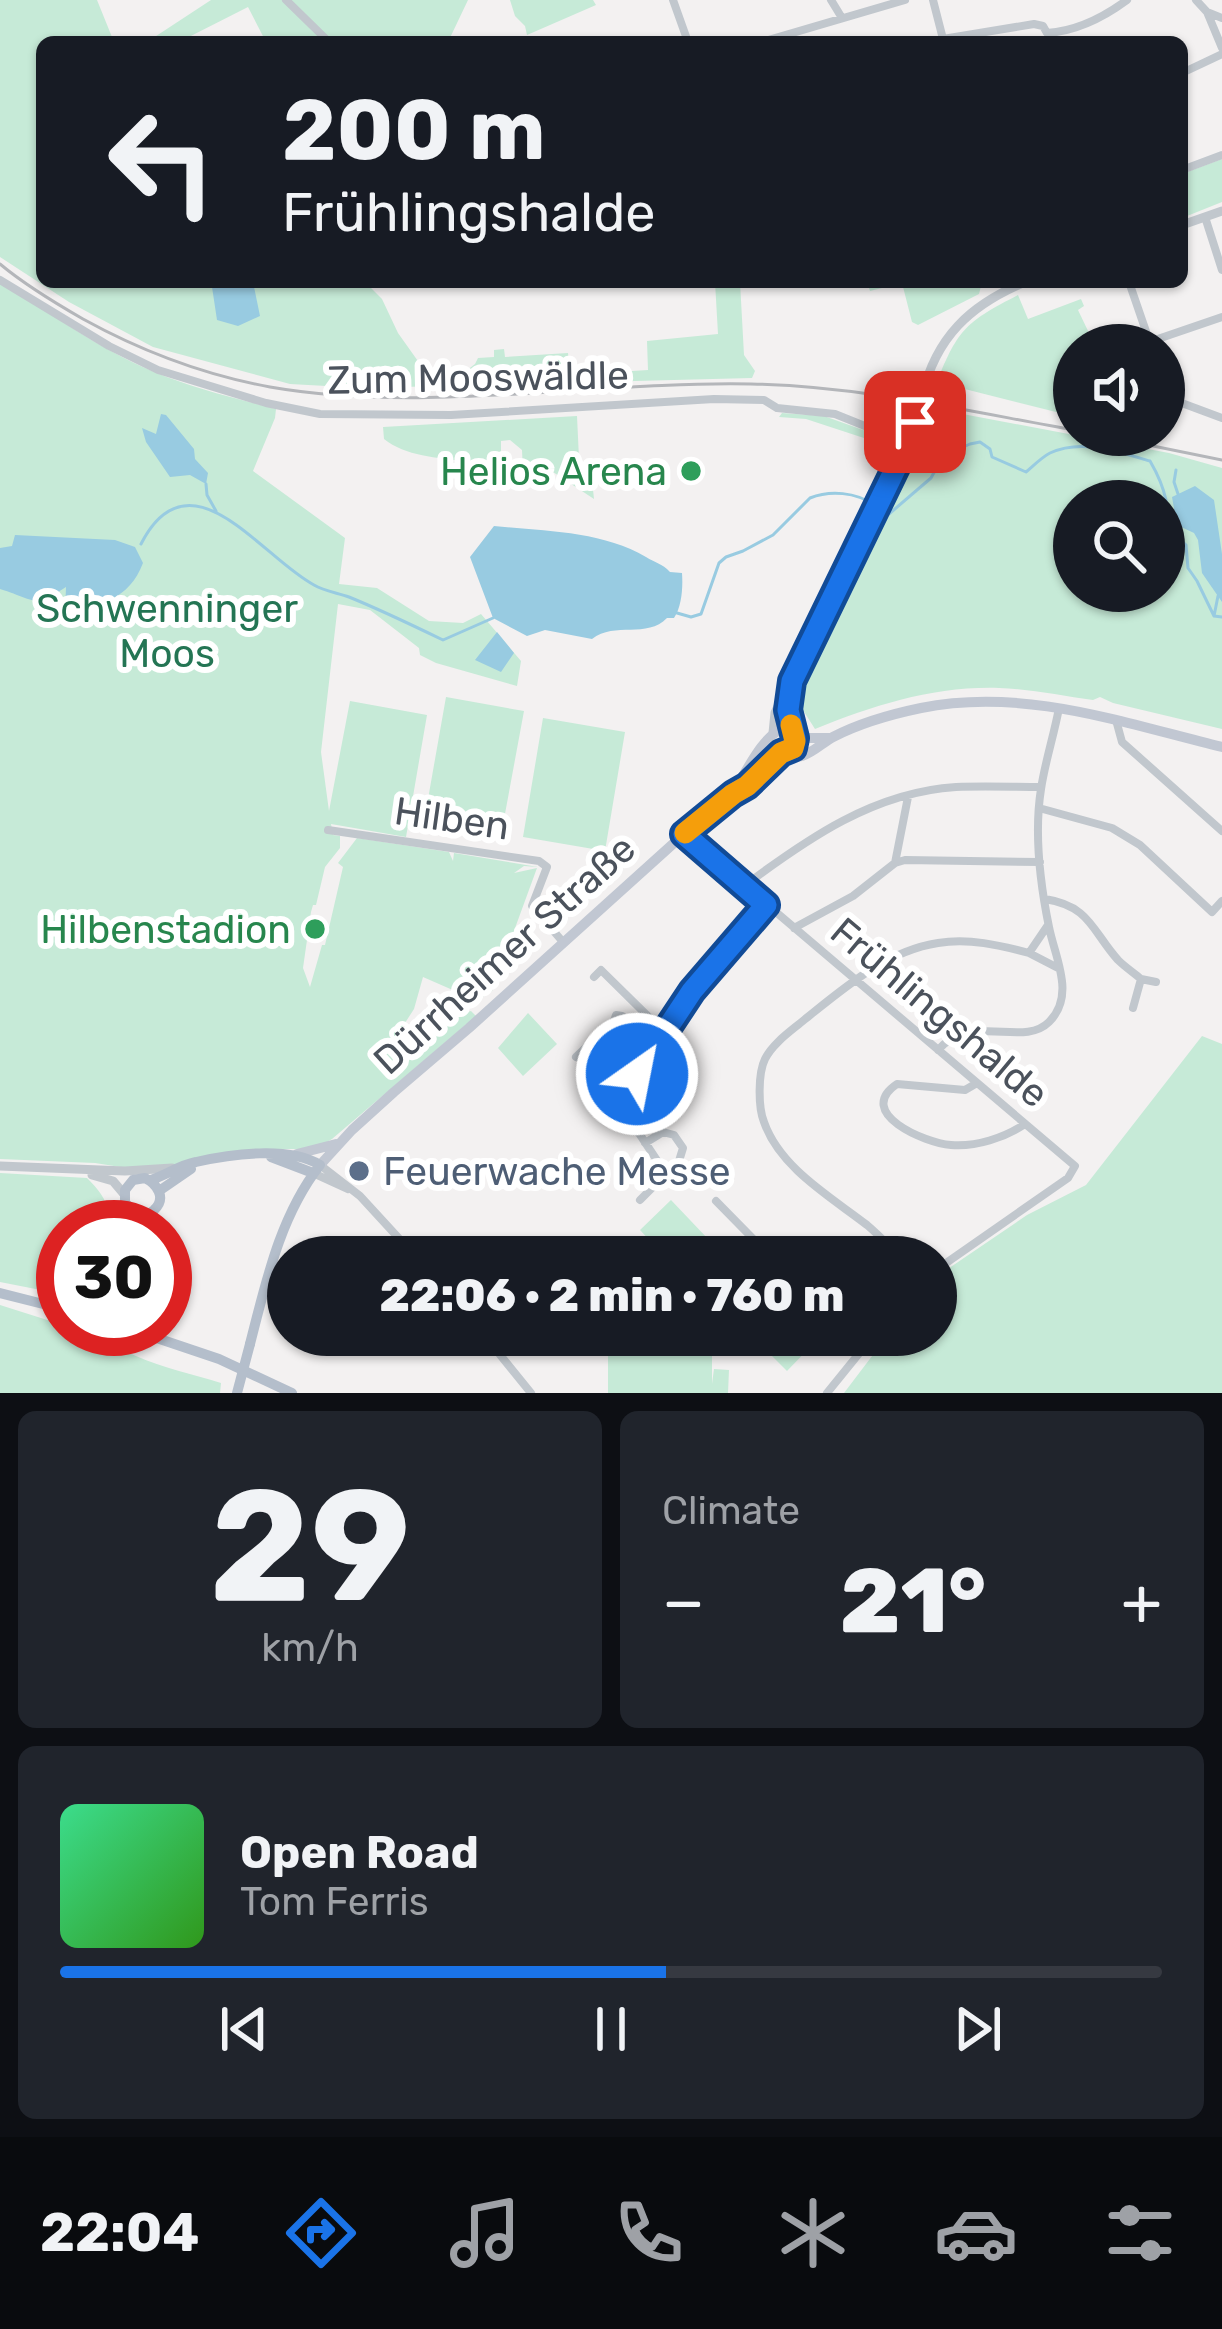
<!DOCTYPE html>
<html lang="en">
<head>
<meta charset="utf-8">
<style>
  body { margin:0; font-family:Rubik,sans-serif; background:#20242c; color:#f1f3f6; height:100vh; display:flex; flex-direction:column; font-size:45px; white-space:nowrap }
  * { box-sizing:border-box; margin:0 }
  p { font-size:39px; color:#9ea1a6 }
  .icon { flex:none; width:66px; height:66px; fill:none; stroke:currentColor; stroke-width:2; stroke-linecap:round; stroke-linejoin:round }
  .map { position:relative; height:1393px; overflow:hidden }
  .drawer { display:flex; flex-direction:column; gap:18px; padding:18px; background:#0d0f14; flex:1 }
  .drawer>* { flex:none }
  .banner { position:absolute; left:36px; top:36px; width:1152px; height:252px; border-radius:18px; box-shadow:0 3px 9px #0004; background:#171b24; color:#f1f3f6; overflow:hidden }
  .buttons { position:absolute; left:1053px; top:324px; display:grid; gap:24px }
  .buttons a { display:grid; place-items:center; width:132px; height:132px; border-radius:50%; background:#171b24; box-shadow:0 3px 9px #0004; font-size:60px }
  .speed { position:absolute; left:36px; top:1200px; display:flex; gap:24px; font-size:60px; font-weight:700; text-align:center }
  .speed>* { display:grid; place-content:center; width:156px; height:156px; border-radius:50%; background:#171b24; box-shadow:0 3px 9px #0004; line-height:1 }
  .speed .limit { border:18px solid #d22; background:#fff; color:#111 }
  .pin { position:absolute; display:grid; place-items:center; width:102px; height:102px; color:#fff; margin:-51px; border-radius:24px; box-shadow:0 6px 18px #0006 }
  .me { position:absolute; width:132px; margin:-66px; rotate:33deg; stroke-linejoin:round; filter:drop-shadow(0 0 9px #0008) }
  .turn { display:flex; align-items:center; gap:42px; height:252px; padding:0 48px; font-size:54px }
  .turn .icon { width:156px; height:156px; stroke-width:2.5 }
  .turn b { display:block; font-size:84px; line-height:102px }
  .big { font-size:90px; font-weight:800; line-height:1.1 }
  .drawer .tile { flex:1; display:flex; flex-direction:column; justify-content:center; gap:18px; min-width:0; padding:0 42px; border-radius:18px; background:#20242c }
  .drawer .dial { align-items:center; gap:0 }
  .dial b { font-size:156px; line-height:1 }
  .song { display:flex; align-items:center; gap:36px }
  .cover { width:144px; height:144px; border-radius:18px; background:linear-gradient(135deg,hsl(150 70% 55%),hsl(110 70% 35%)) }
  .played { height:12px; border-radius:6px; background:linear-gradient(90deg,#1a73e8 55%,#363941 55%) }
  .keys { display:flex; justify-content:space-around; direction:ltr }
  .heat { display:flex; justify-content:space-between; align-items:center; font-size:66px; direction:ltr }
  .drawer .tiles { flex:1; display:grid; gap:18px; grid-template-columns:1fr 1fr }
  .tile:last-child { grid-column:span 2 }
  .trip { position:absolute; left:267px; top:1236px; width:690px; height:120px; border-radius:60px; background:#171b24; box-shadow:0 3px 9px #0004; font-weight:800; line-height:120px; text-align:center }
  .tabs { display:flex; height:192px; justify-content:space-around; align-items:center; background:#090b0e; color:#9ea1a6 }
  .tabs .icon { width:84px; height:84px }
  .tabs .selected { color:#1a73e8 }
  .tabs b { font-size:54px; color:#f1f3f6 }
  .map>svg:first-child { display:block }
</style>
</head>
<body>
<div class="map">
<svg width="1222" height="1393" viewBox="0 0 1222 1393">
  <rect width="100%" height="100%" fill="#f3f1f1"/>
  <!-- green -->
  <path fill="#c6ead7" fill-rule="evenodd" d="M0,0H97L114,42H42V282H365L382,299L398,333L425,371L478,385L466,371L475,364L478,358L494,357V350L504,349L505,357L568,353L570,375L648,370L647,341L718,334L715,282H740L744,355L755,371L752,378L363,388L290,384L153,347L69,302L0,257Z
    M211,0H282L325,42H266L248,7L179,42H147Z
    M290,0H468L448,42H332Z
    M510,0H593L596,5L527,35L525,26L515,16Z
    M1222,159V202L1182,218V174Z
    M0,282C50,312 97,348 152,371C192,388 234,398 276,409L275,418L253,471L345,538L339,584L377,588L429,621L463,623L481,614L521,661L517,686L436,663L420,655L419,648L370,610L338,604L321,752L329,811L350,701L427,715L406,837L331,824L333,835L340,836V848L325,867L316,905H313L311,912L303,968L310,987L322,945H325L343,867L338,863L357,838L449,852L453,861L454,853L538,867L524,866L514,873L537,868L492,991L468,1006L471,998L423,977L414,1009L392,1043L412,1055L454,1016L471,1011L476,1016L332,1139L314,1149H263L159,1167L133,1169L95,1163L0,1159Z
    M867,282H982L979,294L918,325L912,322L902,283L870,291Z
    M1018,295L1028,319L1081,299L1084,306L1078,310L1089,333L1082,336L1085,345H1074V414L1068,415L937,382C958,328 968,321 1018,295Z
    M931,408L1169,453L1222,468V729L1113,703L1100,697L1093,700C1062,696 1030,689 999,688C934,686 875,705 815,729L801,707L802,688L857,577ZM1074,501H1164V591H1074Z
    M782,413L824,416L877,435L870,440L806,419L779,417Z
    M577,416L580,480H592L594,499L553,472H523L522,450L510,440L501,441V472L467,473L465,461C438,458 405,456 384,439L383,427Z
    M446,697L524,711L502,830L425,816Z
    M543,718L625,732L605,851L523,837Z
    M528,1013L557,1044L523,1076L498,1048Z
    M1202,1036L1222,1044V1393H844L888,1335H936V1277L1027,1215L1086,1185Z
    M0,1173L87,1178C101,1192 114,1207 104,1227H63V1291L56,1293L0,1282Z
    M671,1200L709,1240L712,1238L731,1257H665L640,1230Z
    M0,1305L63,1325V1329C90,1329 112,1346 136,1356C163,1368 193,1374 221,1383L220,1393H0Z
    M608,1335H706V1354L712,1355V1384L714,1369L729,1370L728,1393H608Z
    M751,1335H812L817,1340L787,1371Z"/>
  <!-- water -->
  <path fill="#98cbe1" d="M200,282H253L260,316L238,326L217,320L212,287L201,285Z
    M161,414L166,415L194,449L195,459L208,473L206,484L190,475L170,477L146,442L142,428L156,434Z
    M1195,486L1214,500L1222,554V602L1202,573L1198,540L1194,533L1177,525L1172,497Z
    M494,526C544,531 602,531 646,557C655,563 662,563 670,572L682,573C683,587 682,606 674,618H667C647,639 615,621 592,639L545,630L527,636L493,618L470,557Z
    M15,535L115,540L135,547L143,563C129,600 100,605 65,614L66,587L55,594L51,602C27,602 21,595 0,589V548L12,546Z
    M497,632L514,653L501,672L475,660Z"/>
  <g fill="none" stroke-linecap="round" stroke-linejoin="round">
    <!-- stream -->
    <path stroke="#98cbe1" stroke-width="3" d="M1176,470L1174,482L1178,494
      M206,484L207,495L216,511
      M882,510L889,514L931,478L943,456L970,444L980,442L990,449L992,457L1026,472C1033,466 1042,457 1050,453C1082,438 1119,452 1150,461C1157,473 1163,486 1166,500C1170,520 1168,532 1186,545L1188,568L1197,581L1214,616
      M141,544C190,448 262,558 314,585C324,591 338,593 349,597C381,610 412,625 443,640L493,618
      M1218,596L1214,616L1222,617
      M677,613L691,617L701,614L719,563L726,557L743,551L773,535L810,498C830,490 856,492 874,505"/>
    <!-- minor -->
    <path stroke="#c1c7cd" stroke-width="8" d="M286,0L329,42
      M673,0L688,42
      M831,0L842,18
      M933,0L943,39
      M1196,0L1207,12L1222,18
      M1207,12L1222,48
      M943,39L1034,24L1043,26L1047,33C1077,31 1104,17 1127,0
      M762,42L905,0
      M1182,73L1222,54
      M1182,170L1222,155
      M1205,217L1222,270
      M0,280L109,346L158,370L266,403L320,414L451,415L714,399L764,400L777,408L835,414L907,443
      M1129,282L1150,343
      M1149,342L1222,317
      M1164,382L1170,399
      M1179,402L1222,418
      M1116,720L1122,742L1222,831
      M1039,808L1112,828L1140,845L1212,912L1222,901
      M328,830L539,861L547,867L532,906L563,942
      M684,834L1075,1166L1068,1178L936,1270
      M895,863L908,797
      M744,886C807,839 874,792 956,787C984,786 1013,787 1041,787
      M1045,899C1090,906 1092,931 1118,960C1125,967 1134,973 1141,979L1133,1008
      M1048,925L1029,953L1058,968
      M794,928L853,896L895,863L905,860L1040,862
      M594,977L601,970L663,1031L692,991L766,905
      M1141,979L1156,982
      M616,1015L622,1016L621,1023L614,1021Z
      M938,1050C972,1012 1023,1048 1049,1022C1076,995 1055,958 1049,927C1040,883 1034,833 1041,789C1045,762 1054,735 1059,708
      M576,1057L614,1021
      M977,1083L965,1090L897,1084C854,1113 925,1143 951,1145C976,1147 1004,1138 1025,1124
      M645,1143L663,1132L674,1135L683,1148L679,1161L666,1174
      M320,1165L360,1196L416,1257
      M313,1173L348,1189
      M640,1200L666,1174L619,1103L663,1031
      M716,1201L771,1257
      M900,1257C889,1246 879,1235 867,1225C831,1197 780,1168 764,1122C758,1107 758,1073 765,1059C773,1043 791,1031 804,1020C844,988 886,951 938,943C969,938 999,945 1029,953
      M484,1335L531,1393
      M847,1335L861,1350
      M827,1393L874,1335"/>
    <!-- tertiary -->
    <path stroke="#c1c7cd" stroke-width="9" d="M1182,225L1222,211
      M922,396C936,337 970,305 1025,282
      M791,686L788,710L792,733
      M773,733L775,713L781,700L854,556L902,455L918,411
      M0,1166L125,1171L172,1168
      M92,1175L113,1181L124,1194"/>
    <!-- secondary -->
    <path stroke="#c1c7d2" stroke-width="10" d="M795,738H830
      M784,753C794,758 791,759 802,756C814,752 822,743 833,737C860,723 892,714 921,708C1024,687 1123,723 1222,747
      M734,791C747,771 762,737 783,728L792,733L795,741L791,750L784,753
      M297,1154L336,1144
      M320,1165L352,1130L394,1092L469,1028L684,834L733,793L747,786L781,753"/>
    <!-- primary -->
    <path stroke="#b4becb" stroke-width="10" d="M271,1157L313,1173
      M151,1180C166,1175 180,1165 196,1162C231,1154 289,1146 320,1165C280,1216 266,1282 250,1344
      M159,1191L191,1169
      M119,1227C123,1223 128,1216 134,1214C146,1211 143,1219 154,1210C167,1198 157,1184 145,1178L133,1180L125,1190V1203L136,1213
      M0,1293L63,1309
      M130,1329L219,1359L292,1393"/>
    <!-- rail -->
    <path stroke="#b4b6ba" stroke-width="3" d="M0,264C25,285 55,303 83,319C141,351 205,375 270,387C425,414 594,381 751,384C860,386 967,411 1074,430
      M1099,435L1222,460"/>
    <!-- tertiary-bridge -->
    <path stroke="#c1c7cd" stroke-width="9" d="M918,411L922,396"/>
    <!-- primary-bridge -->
    <path stroke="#b4becb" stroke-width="10" d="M237,1393L250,1344"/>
  </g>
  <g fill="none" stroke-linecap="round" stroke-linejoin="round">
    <defs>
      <path id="route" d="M637,1074L692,991L766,905L684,834L733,794L747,786L781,753L793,748L795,738L788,710L792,681L902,455L915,422"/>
    </defs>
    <!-- route casing -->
    <use href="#route" stroke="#114b97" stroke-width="30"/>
    <!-- route -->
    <use href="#route" stroke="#1a73e8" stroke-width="21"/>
    <!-- slow -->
    <path stroke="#f59e0b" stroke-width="21" d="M685,833L733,794L747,786L781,753L793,748L795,741L791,725"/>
  </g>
  <!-- markers -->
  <g fill="#2e9e5b" stroke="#fff" stroke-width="4.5">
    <circle cx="691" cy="471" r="12"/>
    <circle cx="315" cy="929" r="12"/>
  </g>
  <circle fill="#5c6f8a" stroke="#fff" stroke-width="4.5" cx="359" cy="1171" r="12"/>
  <g text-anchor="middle" stroke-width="12" stroke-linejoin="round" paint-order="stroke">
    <!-- street labels -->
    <g font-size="39" fill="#4b525c" stroke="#fff">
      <text transform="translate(478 377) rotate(-1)" y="14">Zum Mooswäldle</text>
      <text transform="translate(452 818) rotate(8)" y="14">Hilben</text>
      <text transform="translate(504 954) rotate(-42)" y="14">Dürrheimer Straße</text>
      <text transform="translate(940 1012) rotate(40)" y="14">Frühlingshalde</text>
    </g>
    <!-- leisure labels -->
    <g font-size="39" fill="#27864d" stroke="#fff" text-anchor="end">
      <text x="667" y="485">Helios Arena</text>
      <text x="291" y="943">Hilbenstadion</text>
    </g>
    <!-- park labels -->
    <g font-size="39" fill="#247554" stroke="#fff">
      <text x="167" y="622">Schwenninger<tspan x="167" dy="45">Moos</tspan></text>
    </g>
    <!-- service labels -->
    <g font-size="39" fill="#4e5e75" stroke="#fff" text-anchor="start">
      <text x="383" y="1185">Feuerwache Messe</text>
    </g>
  </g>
</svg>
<div class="buttons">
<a><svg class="icon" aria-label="sound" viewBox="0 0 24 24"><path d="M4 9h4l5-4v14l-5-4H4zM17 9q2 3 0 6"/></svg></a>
<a><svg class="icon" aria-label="search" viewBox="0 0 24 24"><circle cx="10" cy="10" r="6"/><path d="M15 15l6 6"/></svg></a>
</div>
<div class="speed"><div class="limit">30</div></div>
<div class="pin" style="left:915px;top:422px;background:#d93025"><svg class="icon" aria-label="arrive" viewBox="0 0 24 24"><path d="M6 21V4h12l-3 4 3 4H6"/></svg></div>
<svg class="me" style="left:637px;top:1074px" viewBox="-20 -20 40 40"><circle r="17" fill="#1a73e8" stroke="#fff" stroke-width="3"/><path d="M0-11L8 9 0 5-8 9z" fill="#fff"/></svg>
<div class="trip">22:06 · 2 min · 760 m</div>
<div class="banner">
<div class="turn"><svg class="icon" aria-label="left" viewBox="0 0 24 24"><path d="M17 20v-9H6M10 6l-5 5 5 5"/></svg><div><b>200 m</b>Frühlingshalde</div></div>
</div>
</div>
<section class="drawer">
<div class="tiles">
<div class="tile dial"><b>29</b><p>km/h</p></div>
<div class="tile"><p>Climate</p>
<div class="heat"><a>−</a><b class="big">21°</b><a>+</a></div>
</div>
<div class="tile">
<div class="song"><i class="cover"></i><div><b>Open Road</b><p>Tom Ferris</p></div></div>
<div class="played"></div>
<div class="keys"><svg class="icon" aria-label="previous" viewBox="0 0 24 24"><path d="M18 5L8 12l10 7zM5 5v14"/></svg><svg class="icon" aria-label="pause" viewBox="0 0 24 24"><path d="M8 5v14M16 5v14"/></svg><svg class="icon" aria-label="next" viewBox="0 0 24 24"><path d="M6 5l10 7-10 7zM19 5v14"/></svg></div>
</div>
</div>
</section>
<nav class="tabs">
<b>22:04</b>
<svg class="icon selected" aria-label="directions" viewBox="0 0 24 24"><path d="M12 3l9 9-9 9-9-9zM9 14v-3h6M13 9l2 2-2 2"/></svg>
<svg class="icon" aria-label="music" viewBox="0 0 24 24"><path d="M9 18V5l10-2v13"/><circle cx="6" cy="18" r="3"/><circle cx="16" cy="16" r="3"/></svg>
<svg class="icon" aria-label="phone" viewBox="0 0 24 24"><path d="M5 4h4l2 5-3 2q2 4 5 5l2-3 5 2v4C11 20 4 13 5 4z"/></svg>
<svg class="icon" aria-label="climate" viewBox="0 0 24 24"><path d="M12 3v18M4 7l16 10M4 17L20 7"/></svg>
<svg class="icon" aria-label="car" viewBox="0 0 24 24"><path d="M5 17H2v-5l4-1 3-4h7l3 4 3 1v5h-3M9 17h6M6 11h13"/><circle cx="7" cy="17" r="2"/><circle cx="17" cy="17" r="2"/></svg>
<svg class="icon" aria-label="filters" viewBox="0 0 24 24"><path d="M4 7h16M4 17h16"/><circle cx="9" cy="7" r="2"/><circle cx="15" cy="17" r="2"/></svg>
</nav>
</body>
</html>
